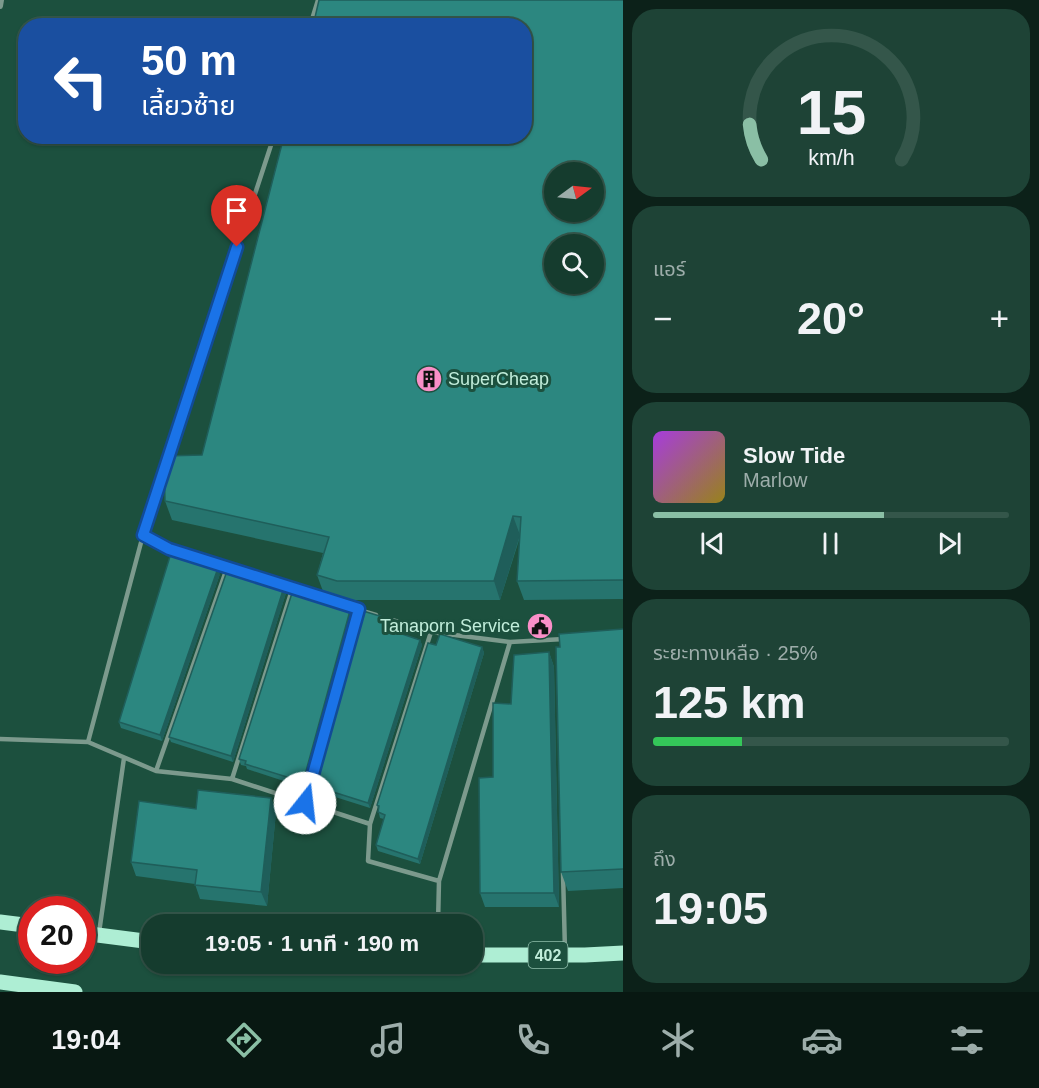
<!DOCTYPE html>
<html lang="th">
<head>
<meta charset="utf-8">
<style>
  body { margin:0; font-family:Arial,"Noto Sans Thai",sans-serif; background:#1e4336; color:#f1f3f6; height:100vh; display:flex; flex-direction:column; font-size:22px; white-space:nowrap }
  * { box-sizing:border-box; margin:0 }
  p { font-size:20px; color:#9dadaa }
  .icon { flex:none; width:33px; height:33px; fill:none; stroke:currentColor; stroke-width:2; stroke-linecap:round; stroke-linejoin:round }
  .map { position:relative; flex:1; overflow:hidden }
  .sheet { display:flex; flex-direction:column; gap:9px; padding:9px; background:#0c2119; width:416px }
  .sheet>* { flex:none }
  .top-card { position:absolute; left:18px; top:18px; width:514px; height:126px; border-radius:24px; box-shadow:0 2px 4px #0004,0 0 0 2px #34564a; background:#1a4fa0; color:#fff; overflow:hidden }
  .needle { width:39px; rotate:75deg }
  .fabs { position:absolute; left:544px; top:162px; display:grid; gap:12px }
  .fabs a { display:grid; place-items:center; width:60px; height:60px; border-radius:50%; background:#153c2e; box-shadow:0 2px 4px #0004,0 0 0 2px #34564a; font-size:30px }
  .speed { position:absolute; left:18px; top:896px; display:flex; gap:12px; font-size:30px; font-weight:700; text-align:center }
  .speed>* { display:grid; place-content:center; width:78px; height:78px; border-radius:50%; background:#153c2e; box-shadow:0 2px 4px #0004,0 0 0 2px #34564a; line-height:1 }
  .speed .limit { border:9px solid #d22; background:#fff; color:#111 }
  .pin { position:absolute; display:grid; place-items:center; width:51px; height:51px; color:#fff; margin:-62px -26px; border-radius:50% 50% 50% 0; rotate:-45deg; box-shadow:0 0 6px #0007 }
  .pin .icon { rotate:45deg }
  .me { position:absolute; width:66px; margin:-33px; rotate:16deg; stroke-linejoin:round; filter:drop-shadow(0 0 4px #0008) }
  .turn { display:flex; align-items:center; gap:21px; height:126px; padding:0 24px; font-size:27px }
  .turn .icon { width:78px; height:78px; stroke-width:2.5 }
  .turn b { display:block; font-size:42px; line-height:51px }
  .big { font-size:45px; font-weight:700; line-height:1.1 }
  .sheet .card { flex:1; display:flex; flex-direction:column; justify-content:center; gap:9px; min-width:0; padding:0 21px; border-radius:24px; background:#1e4336 }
  .sheet .dial { align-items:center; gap:0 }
  .dial svg { height:156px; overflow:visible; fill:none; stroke:#34564a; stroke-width:7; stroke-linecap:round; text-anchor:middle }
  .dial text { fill:#f1f3f6; stroke:none }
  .song { display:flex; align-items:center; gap:18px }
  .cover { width:72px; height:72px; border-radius:9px; background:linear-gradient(135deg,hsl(280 70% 55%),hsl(50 70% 35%)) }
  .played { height:6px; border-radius:3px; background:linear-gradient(90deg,#8abfa5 65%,#34564a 65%) }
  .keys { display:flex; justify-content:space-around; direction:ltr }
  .heat { display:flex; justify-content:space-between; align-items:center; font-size:33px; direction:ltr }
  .charge { height:9px; border-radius:4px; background:linear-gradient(90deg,#34c759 25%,#34564a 0) }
  .trip { position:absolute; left:141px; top:914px; width:342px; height:60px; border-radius:24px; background:#153c2e; box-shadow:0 2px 4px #0004,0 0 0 2px #34564a; font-weight:700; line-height:60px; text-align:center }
  .dock { display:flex; height:96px; justify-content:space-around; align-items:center; background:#081812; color:#9dadaa }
  .dock .icon { width:42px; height:42px }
  .dock .current { color:#8abfa5 }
  .dock b { font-size:27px; color:#f1f3f6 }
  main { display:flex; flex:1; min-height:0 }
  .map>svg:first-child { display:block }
</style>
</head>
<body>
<main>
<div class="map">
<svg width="624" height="992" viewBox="0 0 624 992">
  <rect width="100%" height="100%" fill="#1c503e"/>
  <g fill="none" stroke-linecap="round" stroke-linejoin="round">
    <!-- lane -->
    <path stroke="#7c9a8d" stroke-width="4.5" d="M310,26L318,0
      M143,535L274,136
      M359,610L376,615
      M392,620L431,632L510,642
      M0,739L88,742L156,771L232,779L370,824L368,861L439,881L438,924
      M88,742L143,535L169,549L359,610L305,803
      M156,771L227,568
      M232,779L292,590
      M370,824L431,632
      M563,873L565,951
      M439,881L510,642L564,639
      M99,933L124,758"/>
    <!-- street -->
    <path stroke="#7c9a8d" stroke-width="6" d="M0,6L1,0"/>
    <!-- primary -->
    <path stroke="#aeeed4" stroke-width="15" d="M0,922L32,926
      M82,933L152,942
      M472,955H585L624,953
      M0,982L75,992"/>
  </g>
  <!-- wall -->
  <path fill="#26746e" d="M624,0V599L524,600L517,581L520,537L500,600H344L324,594L317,575L323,553L172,520L165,501L202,455Z
    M220,574L162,741L121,728L119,722Z
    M286,593L233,762L171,742L169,737Z
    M351,607L354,613L305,788L247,769L246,766L241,765L239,759Z
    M398,627L397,632L420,640L422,645L370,808L313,790L311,785Z
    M624,629V888L568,891L561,872L560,647Z
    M436,645L482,647L484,653L420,864L378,851L376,845L384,819L380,818L377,805Z
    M549,652L554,667L559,907H485L480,893L493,777L511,704Z
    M271,798L276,812L267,906L200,899L195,884L136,876L131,862L196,809Z"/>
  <!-- shaded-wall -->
  <path fill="#1f5e5a" d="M513,516L520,535L500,600L494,581Z
    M218,568L220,574L162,741L160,735Z
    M284,587L286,593L233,762L231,756Z
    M351,607L354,613L305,788L303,782Z
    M396,621L398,627L395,637L393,631Z
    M420,640L422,645L370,808L368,803Z
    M482,647L484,653L420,864L418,859Z
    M549,652L554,667L559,907L554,893Z
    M271,798L276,812L267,906L261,892Z"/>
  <!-- building -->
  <path fill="#2c8780" stroke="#1f5e5a" stroke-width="1.5" fill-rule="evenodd" d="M319,0H624V580L517,581L521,517L513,516L494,581H337L317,575L329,537L165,501L164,456L202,455L284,136H525V26H313ZM555,172H594V212H555ZM555,244H594V284H555Z
    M171,553L218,568L160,735L119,722Z
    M227,571L284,587L231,756L169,737Z
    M293,590L351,607L303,782L245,764L246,761L239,759Z
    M360,610L396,621L393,631L420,640L368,803L311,785Z
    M624,629V869L561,872L556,647H560L559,634Z
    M440,634L482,647L418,859L376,845L385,815L378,812L379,806L377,805L428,643L436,645Z
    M549,652L554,893H480L479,778L493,777V703L511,704L514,655Z
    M198,790L271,798L261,892L195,885L197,870L131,862L139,801L196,809Z"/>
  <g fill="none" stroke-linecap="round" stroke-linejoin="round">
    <defs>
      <path id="route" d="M237,247L143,535L169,549L359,609L305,803"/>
    </defs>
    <!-- route casing -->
    <use href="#route" stroke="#114b97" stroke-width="15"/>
    <!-- route -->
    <use href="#route" stroke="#1a73e8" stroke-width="10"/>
  </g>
  <!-- icons -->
  <defs>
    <symbol id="building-disc" viewBox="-11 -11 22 22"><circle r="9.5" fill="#fa8fc8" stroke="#1c503e"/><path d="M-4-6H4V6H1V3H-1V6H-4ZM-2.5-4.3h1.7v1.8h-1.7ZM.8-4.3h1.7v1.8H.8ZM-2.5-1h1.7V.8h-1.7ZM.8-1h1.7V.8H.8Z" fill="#111"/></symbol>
    <symbol id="civic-disc" viewBox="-11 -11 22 22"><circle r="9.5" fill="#fa8fc8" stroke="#1c503e"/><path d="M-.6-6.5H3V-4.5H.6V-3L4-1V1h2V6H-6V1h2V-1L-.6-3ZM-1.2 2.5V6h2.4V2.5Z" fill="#111"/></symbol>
  </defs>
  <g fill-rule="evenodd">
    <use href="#building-disc" x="414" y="364" width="30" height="30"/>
    <use href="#civic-disc" x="525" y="611" width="30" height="30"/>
  </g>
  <g text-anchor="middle" stroke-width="6" stroke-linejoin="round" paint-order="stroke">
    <!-- shield labels -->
    <rect fill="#1c503e" stroke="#90beac" stroke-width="1.5" x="528.5" y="942" width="39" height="26" rx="4.5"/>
    <g font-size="16" font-weight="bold" fill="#c1eddb">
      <text x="548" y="961">402</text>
    </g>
    <!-- poi labels -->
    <g font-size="18" fill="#c1eddb" stroke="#1c503e" text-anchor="start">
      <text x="448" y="385">SuperCheap</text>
      <text x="520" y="632" text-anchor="end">Tanaporn Service</text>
    </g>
  </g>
</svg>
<div class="fabs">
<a><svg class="needle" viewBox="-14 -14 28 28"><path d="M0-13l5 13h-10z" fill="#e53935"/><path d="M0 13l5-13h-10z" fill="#9dadaa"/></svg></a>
<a><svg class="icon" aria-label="search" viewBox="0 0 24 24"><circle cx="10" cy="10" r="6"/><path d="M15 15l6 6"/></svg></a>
</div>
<div class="speed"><div class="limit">20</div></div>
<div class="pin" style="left:237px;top:247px;background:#d93025"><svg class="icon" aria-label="arrive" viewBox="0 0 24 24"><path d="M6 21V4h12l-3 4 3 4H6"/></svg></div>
<svg class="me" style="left:305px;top:803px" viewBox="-20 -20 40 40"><circle r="19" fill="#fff"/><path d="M0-13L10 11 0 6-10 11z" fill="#1a73e8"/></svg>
<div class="trip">19:05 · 1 นาที · 190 m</div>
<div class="top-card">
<div class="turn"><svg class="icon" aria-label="left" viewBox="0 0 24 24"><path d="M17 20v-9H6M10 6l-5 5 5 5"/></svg><div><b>50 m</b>เลี้ยวซ้าย</div></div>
</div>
</div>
<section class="sheet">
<div class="card dial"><svg viewBox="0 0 100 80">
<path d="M14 69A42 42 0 1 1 86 69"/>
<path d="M14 69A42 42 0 0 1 8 51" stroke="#8abfa5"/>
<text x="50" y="56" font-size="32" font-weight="700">15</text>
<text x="50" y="72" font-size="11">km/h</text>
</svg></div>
<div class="card"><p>แอร์</p>
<div class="heat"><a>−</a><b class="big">20°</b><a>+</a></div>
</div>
<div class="card">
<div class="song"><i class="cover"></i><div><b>Slow Tide</b><p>Marlow</p></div></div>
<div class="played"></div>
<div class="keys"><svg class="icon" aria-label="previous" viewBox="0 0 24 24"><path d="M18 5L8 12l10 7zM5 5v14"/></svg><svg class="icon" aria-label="pause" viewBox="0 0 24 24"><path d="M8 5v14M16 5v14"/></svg><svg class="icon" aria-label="next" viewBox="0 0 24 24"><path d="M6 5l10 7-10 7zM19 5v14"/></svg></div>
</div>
<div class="card"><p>ระยะทางเหลือ · 25%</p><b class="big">125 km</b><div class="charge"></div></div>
<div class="card"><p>ถึง</p><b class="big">19:05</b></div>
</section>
</main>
<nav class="dock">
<b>19:04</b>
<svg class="icon current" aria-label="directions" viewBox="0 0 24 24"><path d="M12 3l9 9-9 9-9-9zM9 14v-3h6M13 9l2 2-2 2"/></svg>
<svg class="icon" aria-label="music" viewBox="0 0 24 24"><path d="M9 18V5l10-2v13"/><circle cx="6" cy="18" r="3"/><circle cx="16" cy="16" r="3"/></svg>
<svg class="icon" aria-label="phone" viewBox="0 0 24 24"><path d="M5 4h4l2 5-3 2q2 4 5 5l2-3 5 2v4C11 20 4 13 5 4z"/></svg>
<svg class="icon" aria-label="climate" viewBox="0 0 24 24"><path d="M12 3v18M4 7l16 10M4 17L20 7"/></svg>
<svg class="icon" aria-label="car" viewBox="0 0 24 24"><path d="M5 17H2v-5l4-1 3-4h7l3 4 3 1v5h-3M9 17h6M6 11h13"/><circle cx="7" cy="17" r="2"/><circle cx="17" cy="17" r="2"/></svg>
<svg class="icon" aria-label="filters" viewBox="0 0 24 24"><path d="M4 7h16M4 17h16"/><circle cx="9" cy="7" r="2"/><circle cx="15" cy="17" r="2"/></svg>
</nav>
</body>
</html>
